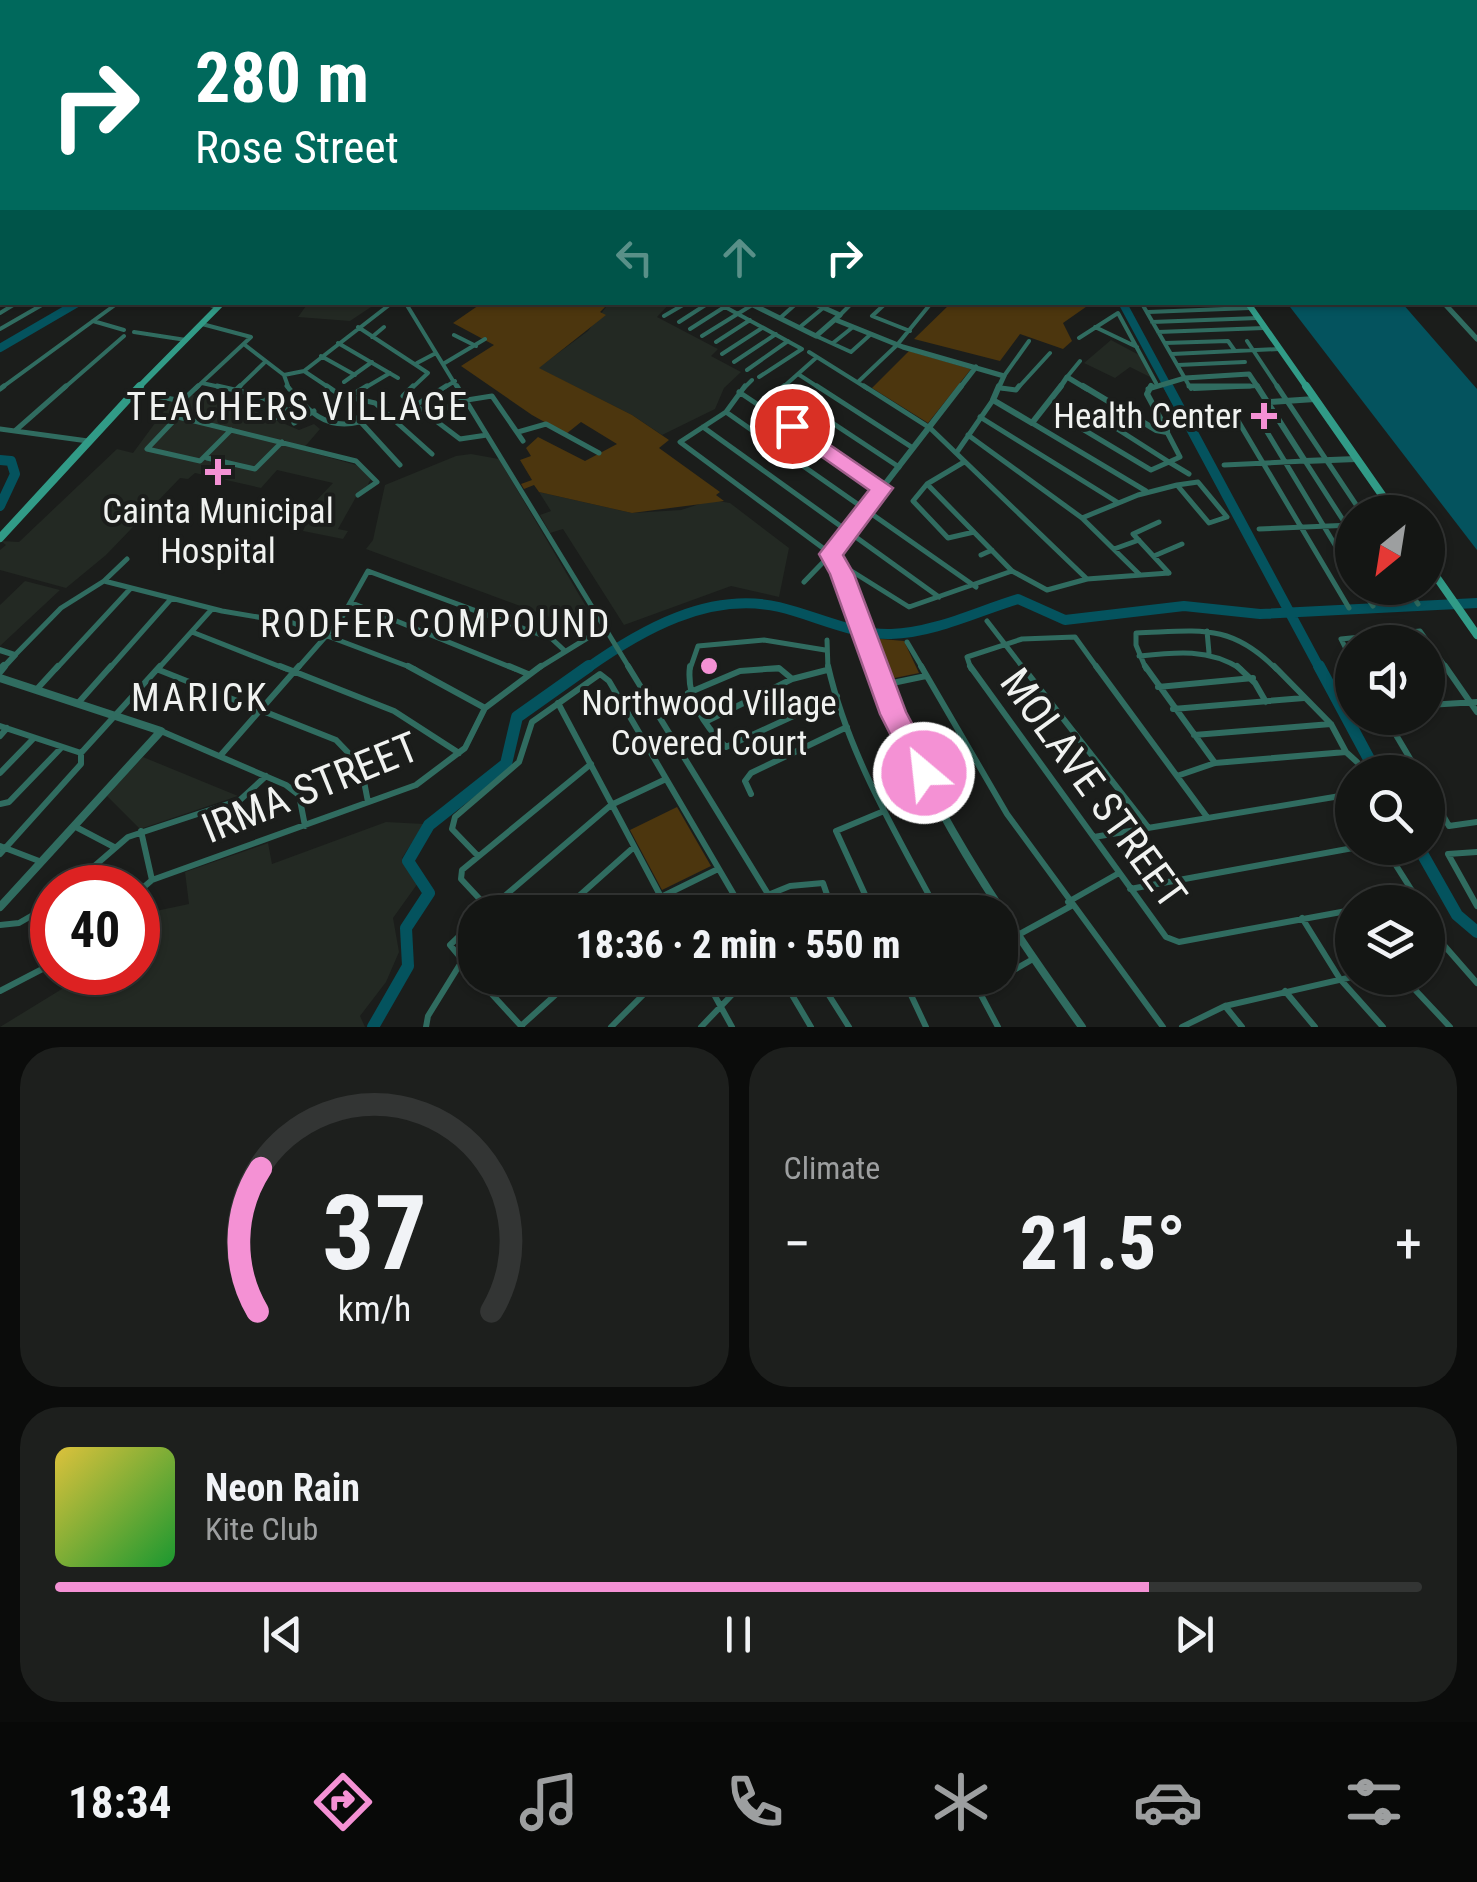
<!DOCTYPE html>
<html lang="en">
<head>
<meta charset="utf-8">
<style>
  body { margin:0; font-family:"Roboto Condensed",sans-serif; background:#1d1f1d; color:#f1f3f6; height:100vh; display:flex; flex-direction:column; font-size:38px; white-space:nowrap }
  * { box-sizing:border-box; margin:0 }
  p { font-size:32px; color:#9d9fa0 }
  .icon { flex:none; width:55px; height:55px; fill:none; stroke:currentColor; stroke-width:2; stroke-linecap:round; stroke-linejoin:round }
  .map { position:relative; height:1027px; overflow:hidden }
  .sheet { display:flex; flex-direction:column; gap:20px; padding:20px; background:#0b0c0b; flex:1 }
  .sheet>* { flex:none }
  .banner { position:absolute; left:0px; top:0px; width:1478px; height:305px; box-shadow:0 2px 8px #0004,0 0 0 2px #333534; background:#00695c; color:#fff; overflow:hidden }
  .needle { width:65px; rotate:210deg }
  .controls { position:absolute; left:1335px; top:495px; display:grid; gap:20px }
  .controls a { display:grid; place-items:center; width:110px; height:110px; border-radius:50%; background:#141614; box-shadow:0 2px 8px #0004,0 0 0 2px #333534; font-size:50px }
  .speed { position:absolute; left:30px; top:865px; display:flex; gap:20px; font-size:50px; font-weight:700; text-align:center }
  .speed>* { display:grid; place-content:center; width:130px; height:130px; border-radius:50%; background:#141614; box-shadow:0 2px 8px #0004,0 0 0 2px #333534; line-height:1 }
  .speed .limit { border:15px solid #d22; background:#fff; color:#111 }
  .pin { position:absolute; display:grid; place-items:center; width:85px; height:85px; color:#fff; margin:-42px; border:5px solid #fff; border-radius:50%; box-shadow:0 2px 10px #0007 }
  .me { position:absolute; width:110px; margin:-55px; rotate:332deg; stroke-linejoin:round; filter:drop-shadow(0 0 8px #0008) }
  .turn { display:flex; align-items:center; gap:35px; height:210px; padding:0 30px; font-size:45px }
  .turn .icon { width:130px; height:130px; stroke-width:2.5 }
  .turn b { display:block; font-size:70px; line-height:85px }
  .lanes { display:flex; align-items:center; height:95px; padding:0 30px; background:#0003; justify-content:center; gap:50px; direction:ltr }
  .lanes .off { opacity:.35 }
  .big { font-size:75px; font-weight:800; line-height:1.1 }
  .sheet .tile { flex:1; display:flex; flex-direction:column; justify-content:center; gap:15px; min-width:0; padding:0 35px; border-radius:40px; background:#1d1f1d }
  .sheet .dial { align-items:center; gap:0 }
  .dial svg { height:260px; overflow:visible; fill:none; stroke:#333534; stroke-width:7; stroke-linecap:round; text-anchor:middle }
  .dial text { fill:#f1f3f6; stroke:none }
  .song { display:flex; align-items:center; gap:30px }
  .cover { width:120px; height:120px; border-radius:15px; background:linear-gradient(135deg,hsl(50 70% 55%),hsl(130 70% 35%)) }
  .played { height:10px; border-radius:5px; background:linear-gradient(90deg,#f491d4 80%,#333534 80%) }
  .keys { display:flex; justify-content:space-around; direction:ltr }
  .heat { display:flex; justify-content:space-between; align-items:center; font-size:55px; direction:ltr }
  .sheet .tiles { flex:1; display:grid; gap:20px; grid-template-columns:1fr 1fr }
  .tile:last-child { grid-column:span 2 }
  .trip { position:absolute; left:458px; top:895px; width:560px; height:100px; border-radius:40px; background:#141614; box-shadow:0 2px 8px #0004,0 0 0 2px #333534; font-weight:800; line-height:100px; text-align:center }
  .dock { display:flex; height:160px; justify-content:space-around; align-items:center; background:#080908; color:#9d9fa0 }
  .dock .icon { width:70px; height:70px }
  .dock .current { color:#f491d4 }
  .dock b { font-size:45px; color:#f1f3f6 }
  .map>svg:first-child { display:block }
</style>
</head>
<body>
<div class="map">
<svg width="1477" height="1027" viewBox="0 0 1477 1027">
  <rect width="100%" height="100%" fill="#1b1d1b"/>
  <!-- built -->
  <path fill="#232923" d="M671,302L657,317L718,349L711,356L741,372L724,388L715,409L662,435L632,415L538,368L588,331L609,303Z
    M234,303L377,302V303L350,321L298,317L306,306Z
    M1111,340L1141,356L1152,378L1130,367L1115,378L1084,363Z
    M190,394L257,412L299,430L314,424L320,429L302,450L356,465L372,477L368,484L371,486L356,497L338,529L348,531L343,539L303,531L316,501L333,483L277,470L261,488L195,473L188,479L180,478L106,555L66,588L0,570V550L6,545L1,541L19,542L117,449L133,453L172,400L182,402Z
    M471,454L499,459L604,637L366,549L373,540L385,485L456,456Z
    M539,492L632,513L681,510L712,500L730,503L789,548L779,597L731,586L624,625L563,529L550,533L540,515L551,511Z
    M25,581L60,590L0,646V605Z
    M143,757L238,796L140,829L106,795Z
    M386,822L424,824L402,858L418,883L393,918L399,952L386,982L360,1016L365,1027H0L88,973L138,972V927L151,912L189,904L185,872L268,843L272,864Z"/>
  <!-- green -->
  <path fill="#4c360e" d="M1093,302L1063,323L1072,341L1063,349L1020,334L1000,361L914,339L951,303Z
    M482,303H609L600,312L606,315L539,368L632,415L669,440L659,448L720,492L716,495L724,501L632,513L539,492L534,485L524,489L521,484L532,480L520,460L531,456L526,448L538,437L585,461L617,444L581,422L566,434L532,415L461,366L494,345L453,323Z
    M909,351L971,369L928,423L872,388Z
    M870,638L904,641L919,673L885,680Z
    M677,807L711,866L662,890L630,830Z"/>
  <!-- water -->
  <path fill="#04535e" d="M1287,303H1402L1477,389V550Z"/>
  <g fill="none" stroke-linecap="round" stroke-linejoin="round">
    <!-- river-far2 -->
    <path stroke="#04535e" stroke-width="8" d="M1122,302L1169,389
      M0,348L79,302"/>
    <!-- river-far1 -->
    <path stroke="#04535e" stroke-width="10" d="M1168,386L1320,669
      M0,460L11,461L15,474L0,506
      M586,669C641,630 709,591 779,607C817,616 852,635 891,634C934,633 978,611 1018,599L1065,620L1184,606L1260,614L1477,603"/>
    <!-- river -->
    <path stroke="#04535e" stroke-width="12" d="M1319,666L1376,772
      M1419,848L1457,915L1477,932
      M373,1027L408,966L406,928L429,893L408,861L429,825L506,764L517,717L589,666"/>
    <!-- minor-far3 -->
    <path stroke="#306c60" stroke-width="2.5" d="M390,0L398,2
      M418,0L426,2
      M574,0L580,2
      M601,0L608,2
      M630,0L636,2
      M868,0L873,2
      M890,0L895,2
      M1215,0L1219,2
      M1236,0L1240,2
      M1300,0L1304,2
      M1162,1H1185
      M562,2L568,0
      M726,2L760,1
      M1383,2L1412,0
      M1452,2L1459,0"/>
    <!-- minor-far2 -->
    <path stroke="#306c60" stroke-width="4" d="M201,302L217,307
      M405,302L458,389
      M716,302L802,349L759,377
      M887,302L872,316L910,331
      M1141,302L1191,389
      M1148,312L1250,308
      M0,313L18,302
      M840,315L853,302
      M664,316L688,302
      M780,318L798,302
      M93,321L124,330
      M679,322L710,302
      M1152,322L1258,318
      M358,327L428,373L411,389
      M800,327L823,308
      M1095,327L1137,347
      M0,329L47,302
      M690,329L726,306
      M134,332L186,340
      M1158,332L1264,328
      M454,335L476,346
      M702,336L752,305
      M816,336L851,352L871,334
      M372,337L384,327
      M1079,338L1118,313L1156,383
      M1247,341L1279,389
      M716,342L750,320
      M338,343L398,378
      M833,343L853,327
      M1165,343L1228,341L1235,351
      M245,345L284,375
      M809,352L868,389
      M722,354L762,328
      M1172,354L1279,349
      M321,356L355,375
      M734,362L776,334
      M417,363L436,353
      M443,364L485,339
      M1178,365L1245,362
      M747,370L788,341
      M304,371L331,389
      M798,374L821,389
      M284,375L304,371L393,302
      M284,375L289,389
      M1004,376L1029,341
      M1067,377L1080,361
      M859,381L897,345L932,302
      M344,382L372,362
      M202,383L229,389
      M1001,388L1007,389
      M0,389L119,302
      M63,389L124,336
      M195,389L251,337L202,324
      M237,389L264,363
      M363,389L390,373
      M442,389L455,381
      M743,389L752,380
      M781,389L817,357
      M1017,389L1050,353
      M1194,389L1258,386"/>
    <!-- minor-far1 -->
    <path stroke="#306c60" stroke-width="5" d="M217,386L257,395L289,411
      M287,386C307,410 326,431 359,422
      M327,386L340,395L375,403L432,454
      M413,386L403,396L460,439L487,435
      M457,386L630,669
      M745,386L726,412L680,442L831,554L804,582
      M817,386L913,448
      M864,386L930,428L1087,579
      M1189,386H1250
      M1277,386L1361,512
      M1001,388L1016,390L1019,386
      M0,389L4,386
      M237,389L240,386
      M781,389L899,467
      M135,392L182,401
      M739,392L882,488
      M349,397L367,386
      M467,400L492,396L523,441
      M182,401L185,406L182,412L147,449L200,461L231,430
      M182,401L198,386
      M416,405L446,386
      M763,405L784,386
      M1083,409L1089,411L1169,462L1151,470L1069,421Z
      M726,412L976,587
      M1255,412L1352,573
      M1234,414L1349,608
      M178,417L356,461L377,482L358,495
      M431,417L465,397
      M980,417L1117,502
      M275,418L303,403
      M357,418L400,465
      M294,423L314,411
      M1032,423L1146,491
      M703,427L939,597
      M0,429L88,441
      M16,430L66,386
      M518,432L546,424L599,453
      M1167,432L1180,457L1169,462
      M968,435L1082,518L1139,574
      M957,452L993,400
      M207,458L255,469L282,442
      M964,462L927,484L913,501L948,538L974,532
      M1169,462L1189,474
      M1224,465L1305,461L1352,534
      M1198,482L1227,517L1209,523L1177,485Z
      M927,484L1012,571L1047,590L1087,579L1169,573
      M1082,518L1138,495L1177,485
      M1159,522L1133,534L1169,573
      M1259,529L1352,525
      M1114,549L1139,540
      M981,555L992,550
      M1154,556L1182,544
      M837,562L909,607L1012,571
      M104,581L222,611L293,623L415,669
      M1361,588L1373,606
      M1387,588L1391,593
      M1408,588L1418,604
      M352,603L515,669
      M987,621L1024,669
      M1207,631L1209,653
      M192,632L286,669
      M827,640L828,669
      M907,642L923,669
      M15,655L61,608L104,581L127,559
      M1139,656C1175,652 1209,648 1241,669
      M1352,661L1341,639L1420,631L1447,669
      M56,669L131,588
      M109,669L171,599
      M158,669L212,609
      M297,669L341,619L368,571L552,639L565,651
      M537,669L594,634
      M690,669L698,646L764,640L825,650
      M769,669H780
      M971,669L967,657L1022,639L1075,637L1098,669
      M1146,669L1136,645V633C1198,631 1230,622 1276,669"/>
    <!-- minor -->
    <path stroke="#306c60" stroke-width="6" d="M280,666L394,711L459,753
      M408,666L485,708
      M509,666L528,674
      M628,666L779,912
      M690,666C686,699 704,725 726,747L837,696
      M828,666C848,754 896,833 938,912
      M921,666L1007,814L1163,1027
      M970,666L1166,937L1179,942L1352,910
      M1022,666L1148,827
      M1096,666L1207,817
      M1145,666L1215,763
      M1237,666L1255,683L1266,702
      M1274,666L1331,724L1346,752L1357,762
      M1445,666L1477,712
      M159,670L336,740L361,766L368,802
      M883,685L926,676
      M1158,687L1253,678
      M37,689L58,666
      M688,693L740,671L779,668L791,678
      M79,702L111,666
      M558,703L669,912
      M1428,705L1477,702
      M1173,709L1304,698
      M1386,718L1418,772
      M707,721L792,679L827,670
      M0,726L81,753
      M161,731L286,785L299,795L305,826
      M1194,735L1331,724
      M0,736L7,728
      M81,753L160,666
      M220,756L299,666
      M0,773L33,739
      M1177,776L1215,763L1346,752
      M1428,789L1449,826L1477,822
      M751,794L745,781L751,773L847,727
      M0,804L9,802L62,747
      M74,826L114,847
      M141,831L152,880
      M1094,837L1352,794
      M0,846L39,861
      M1385,848L1416,897L1397,902
      M1477,852L1448,854L1477,906
      M0,854L81,764V753
      M478,856L452,829L455,817L519,762L532,722L600,674L609,681L744,912
      M69,888L128,837L240,800L266,776
      M1130,889L1353,848
      M138,892L152,880L416,785L465,748L485,708L541,666
      M768,895L790,886L823,883L833,912
      M1068,902L1119,873
      M489,909L461,879L462,870L591,764
      M486,912L611,805L666,779
      M561,912L634,847
      M644,912L661,897L718,869
      M873,912L836,831L884,811
      M1302,918L1340,979L1383,1027
      M475,921L450,945L475,975
      M0,925L19,923L52,904
      M1018,935L1071,906
      M1442,943L1477,983
      M477,978L522,1027
      M705,978L732,1027
      M782,978L811,1027
      M818,978L849,1027
      M903,978L926,1027
      M972,978L998,1027
      M1404,978L1450,1027
      M979,990L1033,959
      M0,991L52,964
      M1285,991L1315,1027
      M1225,1006L1242,1027
      M521,1026L574,978
      M426,1027L428,1016L462,961
      M611,1027L660,978
      M701,1027L748,978
      M1182,1027L1225,1006L1352,977"/>
    <!-- tertiary-far3 -->
    <path stroke="#306c60" stroke-width="4" d="M848,0L852,2
      M136,2L148,0
      M536,2L542,0
      M918,2L964,0"/>
    <!-- tertiary-far2 -->
    <path stroke="#306c60" stroke-width="5" d="M747,302L816,336L840,315L811,302
      M1443,302L1477,339
      M836,320L903,347L1004,376L998,389
      M959,389L976,367
      M1059,389L1067,377L1087,389
      M1148,389L1185,378L1249,374L1259,389"/>
    <!-- tertiary-far1 -->
    <path stroke="#306c60" stroke-width="6" d="M999,386L993,400L1032,423L1061,386
      M1083,386L1156,430L1167,432
      M1151,386L1147,394L1167,431
      M1257,386L1305,461L1356,459
      M1269,402L1315,399
      M0,650L15,655L2,669
      M876,669L842,574L831,554L961,386"/>
    <!-- tertiary -->
    <path stroke="#306c60" stroke-width="8" d="M875,666C922,798 1001,914 1082,1027
      M0,671L4,666
      M0,678L161,731L0,907"/>
    <!-- secondary-far1 -->
    <path stroke="#319b87" stroke-width="6" d="M1247,302L1308,389
      M137,389L223,302"/>
    <!-- secondary -->
    <path stroke="#319b87" stroke-width="8" d="M1306,386L1394,512
      M0,538L140,386
      M1428,565L1477,635"/>
  </g>
  <!-- route -->
  <path fill="#f491d4" stroke="#9f5e8a" stroke-width="2.5" d="M792,419L893,488L843,555L854,574L906,712L938,773L934,781L924,785L914,781L880,714L830,574L819,554L869,490L785,431L782,426L785,421Z"/>
  <!-- markers -->
  <g fill="#f491d4" stroke="#1b1d1b" stroke-width="4">
    <path d="M1259 401h10v10h10v10h-10v10h-10v-10h-10v-10h10z"/>
    <path d="M213 457h10v10h10v10h-10v10h-10v-10h-10v-10h10z"/>
    <circle cx="709" cy="666" r="10"/>
  </g>
  <g text-anchor="middle" stroke-width="8" stroke-linejoin="round" paint-order="stroke">
    <!-- poi labels -->
    <g font-size="35" fill="#f0f2f0" stroke="#1b1d1b">
      <text x="1242" y="428" text-anchor="end">Health Center</text>
      <text x="218" y="523">Cainta Municipal<tspan x="218" dy="40">Hospital</tspan></text>
      <text x="709" y="715">Northwood Village<tspan x="709" dy="40">Covered Court</tspan></text>
    </g>
    <!-- neighbourhood labels -->
    <g font-size="38" letter-spacing="2.5" fill="#f0f2f0" stroke="#1b1d1b">
      <text x="298" y="420">TEACHERS VILLAGE</text>
      <text x="436" y="637">RODFER COMPOUND</text>
      <text x="200" y="711">MARICK</text>
    </g>
    <!-- near-street labels -->
    <g font-size="42" fill="#f0f2f0" stroke="#1b1d1b">
      <text transform="translate(310 787) rotate(-22)" y="15">IRMA STREET</text>
      <text transform="translate(1094 788) rotate(54)" y="15">MOLAVE STREET</text>
    </g>
  </g>
</svg>
<div class="controls">
<a><svg class="needle" viewBox="-14 -14 28 28"><path d="M0-13l5 13h-10z" fill="#e53935"/><path d="M0 13l5-13h-10z" fill="#9d9fa0"/></svg></a>
<a><svg class="icon" aria-label="sound" viewBox="0 0 24 24"><path d="M4 9h4l5-4v14l-5-4H4zM17 9q2 3 0 6"/></svg></a>
<a><svg class="icon" aria-label="search" viewBox="0 0 24 24"><circle cx="10" cy="10" r="6"/><path d="M15 15l6 6"/></svg></a>
<a><svg class="icon" aria-label="layers" viewBox="0 0 24 24"><path d="M12 4l9 5-9 5-9-5zM3 14l9 5 9-5"/></svg></a>
</div>
<div class="speed"><div class="limit">40</div></div>
<div class="pin" style="left:792px;top:426px;background:#d93025"><svg class="icon" aria-label="arrive" viewBox="0 0 24 24"><path d="M6 21V4h12l-3 4 3 4H6"/></svg></div>
<svg class="me" style="left:924px;top:773px" viewBox="-20 -20 40 40"><circle r="17" fill="#f491d4" stroke="#fff" stroke-width="3"/><path d="M0-11L8 9 0 5-8 9z" fill="#fff"/></svg>
<div class="trip">18:36 · 2 min · 550 m</div>
<div class="banner">
<div class="turn"><svg class="icon" aria-label="right" viewBox="0 0 24 24"><path d="M7 20v-9h11M14 6l5 5-5 5"/></svg><div><b>280 m</b>Rose Street</div></div>
<div class="lanes"><svg class="icon off" aria-label="left" viewBox="0 0 24 24"><path d="M17 20v-9H6M10 6l-5 5 5 5"/></svg><svg class="icon off" aria-label="ahead" viewBox="0 0 24 24"><path d="M12 20V5M6 11l6-6 6 6"/></svg><svg class="icon" aria-label="right" viewBox="0 0 24 24"><path d="M7 20v-9h11M14 6l5 5-5 5"/></svg></div>
</div>
</div>
<section class="sheet">
<div class="tiles">
<div class="tile dial"><svg viewBox="0 0 100 80">
<path d="M14 69A42 42 0 1 1 86 69"/>
<path d="M14 69A42 42 0 0 1 15 25" stroke="#f491d4"/>
<text x="50" y="56" font-size="32" font-weight="700">37</text>
<text x="50" y="72" font-size="11">km/h</text>
</svg></div>
<div class="tile"><p>Climate</p>
<div class="heat"><a>−</a><b class="big">21.5°</b><a>+</a></div>
</div>
<div class="tile">
<div class="song"><i class="cover"></i><div><b>Neon Rain</b><p>Kite Club</p></div></div>
<div class="played"></div>
<div class="keys"><svg class="icon" aria-label="previous" viewBox="0 0 24 24"><path d="M18 5L8 12l10 7zM5 5v14"/></svg><svg class="icon" aria-label="pause" viewBox="0 0 24 24"><path d="M8 5v14M16 5v14"/></svg><svg class="icon" aria-label="next" viewBox="0 0 24 24"><path d="M6 5l10 7-10 7zM19 5v14"/></svg></div>
</div>
</div>
</section>
<nav class="dock">
<b>18:34</b>
<svg class="icon current" aria-label="directions" viewBox="0 0 24 24"><path d="M12 3l9 9-9 9-9-9zM9 14v-3h6M13 9l2 2-2 2"/></svg>
<svg class="icon" aria-label="music" viewBox="0 0 24 24"><path d="M9 18V5l10-2v13"/><circle cx="6" cy="18" r="3"/><circle cx="16" cy="16" r="3"/></svg>
<svg class="icon" aria-label="phone" viewBox="0 0 24 24"><path d="M5 4h4l2 5-3 2q2 4 5 5l2-3 5 2v4C11 20 4 13 5 4z"/></svg>
<svg class="icon" aria-label="climate" viewBox="0 0 24 24"><path d="M12 3v18M4 7l16 10M4 17L20 7"/></svg>
<svg class="icon" aria-label="car" viewBox="0 0 24 24"><path d="M5 17H2v-5l4-1 3-4h7l3 4 3 1v5h-3M9 17h6M6 11h13"/><circle cx="7" cy="17" r="2"/><circle cx="17" cy="17" r="2"/></svg>
<svg class="icon" aria-label="filters" viewBox="0 0 24 24"><path d="M4 7h16M4 17h16"/><circle cx="9" cy="7" r="2"/><circle cx="15" cy="17" r="2"/></svg>
</nav>
</body>
</html>
